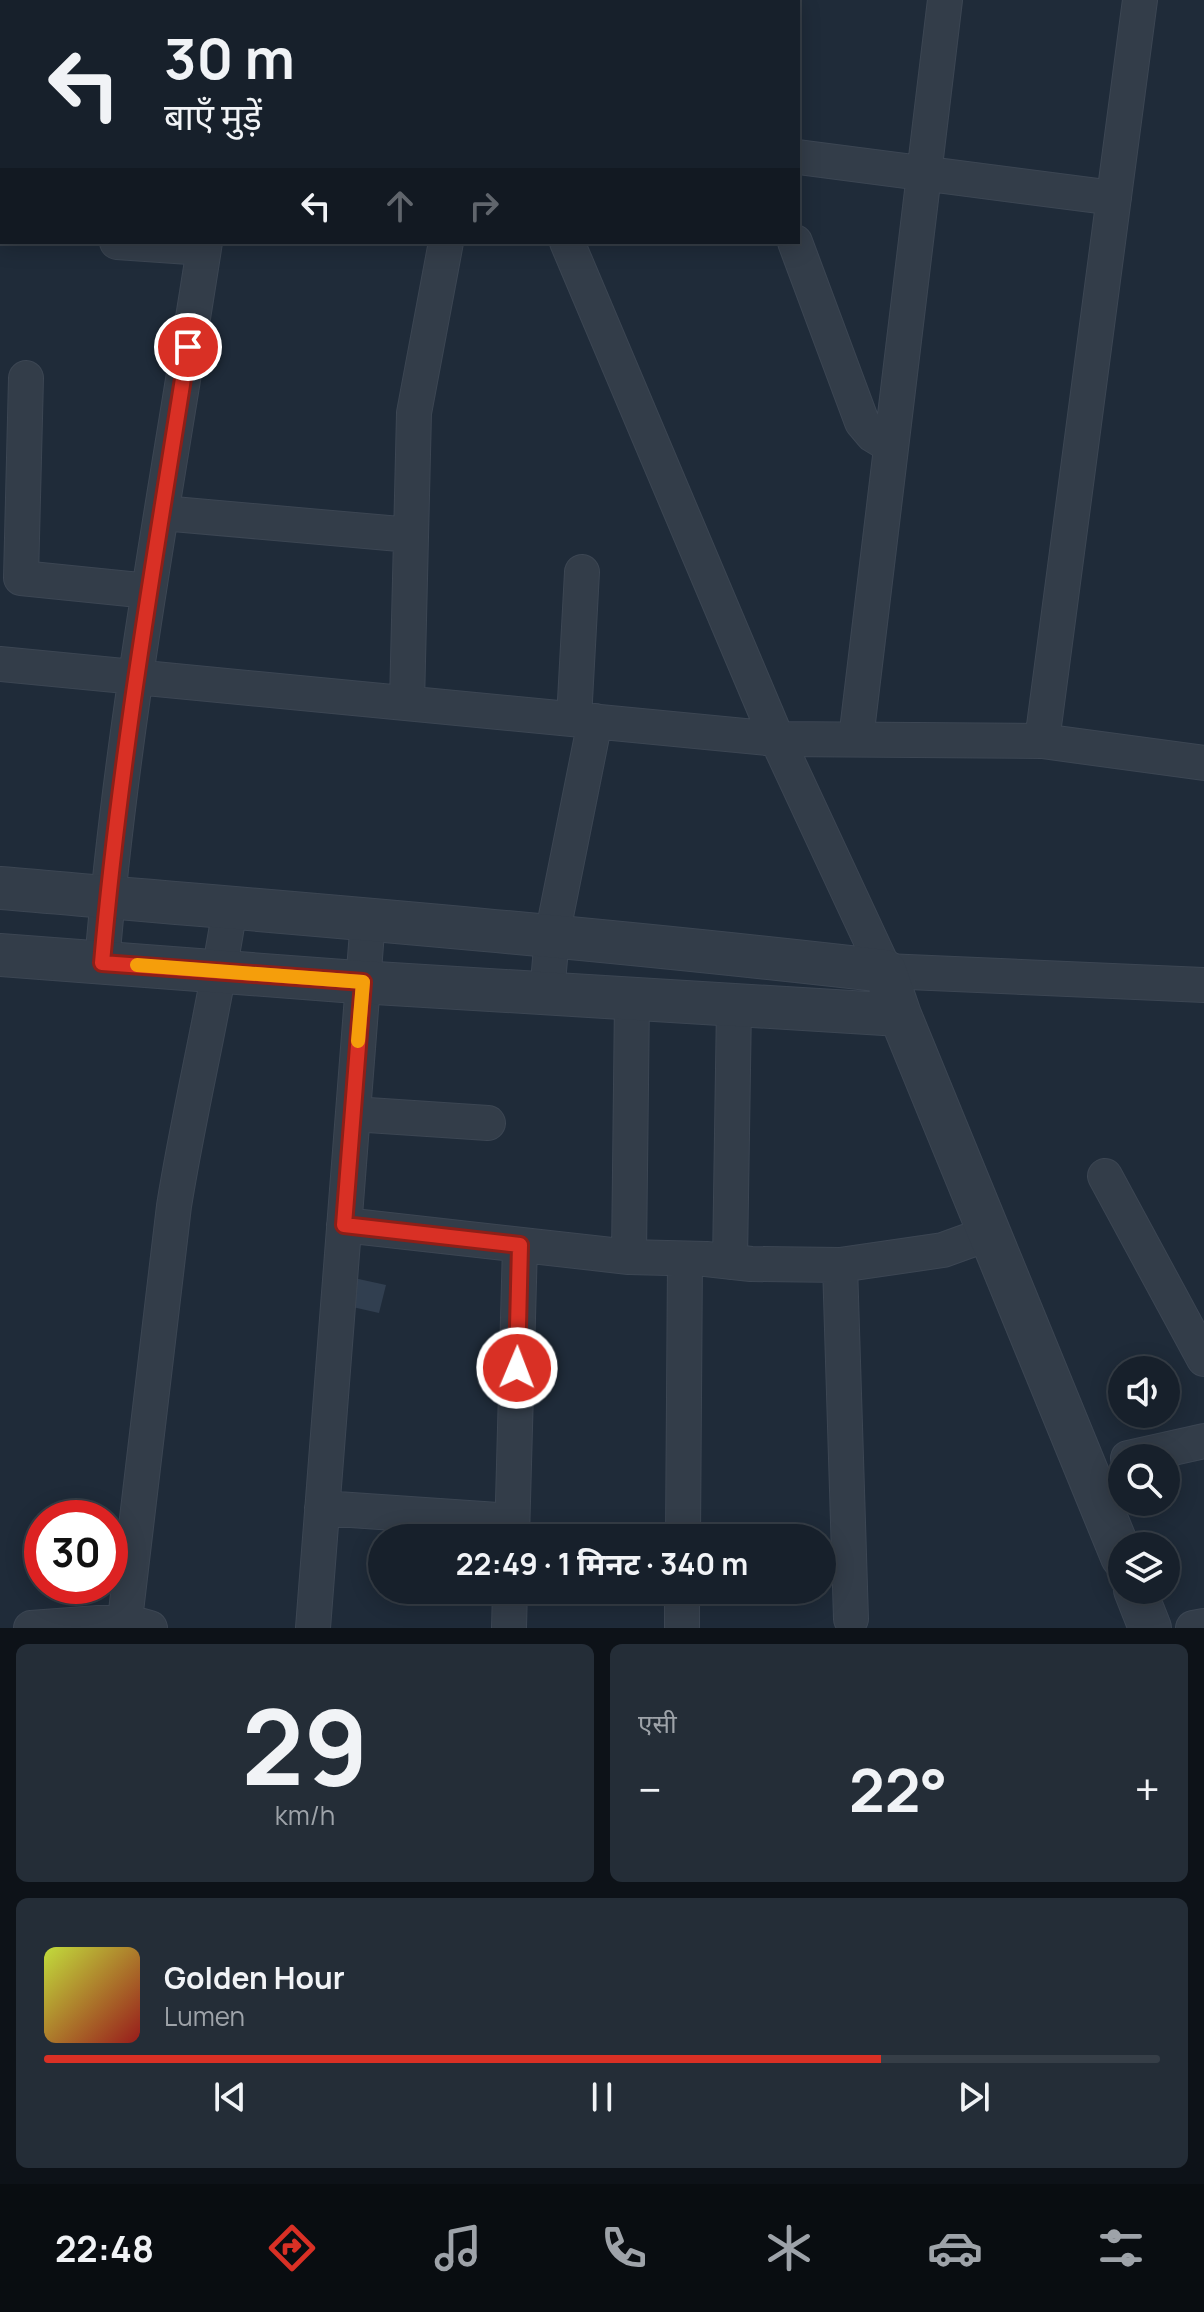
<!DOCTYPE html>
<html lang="hi">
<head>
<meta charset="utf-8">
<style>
  body { margin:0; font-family:Manrope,"Noto Sans Devanagari",sans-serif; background:#242d37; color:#f1f3f6; height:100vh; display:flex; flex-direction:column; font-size:30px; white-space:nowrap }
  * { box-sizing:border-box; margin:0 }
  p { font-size:26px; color:#9ea3a9 }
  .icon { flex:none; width:44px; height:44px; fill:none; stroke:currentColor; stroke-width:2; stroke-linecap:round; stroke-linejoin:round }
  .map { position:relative; height:1628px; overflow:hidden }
  .drawer { display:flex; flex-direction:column; gap:16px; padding:16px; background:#0d1218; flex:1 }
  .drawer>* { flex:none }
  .banner { position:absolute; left:0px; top:0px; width:800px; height:244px; box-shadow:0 4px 20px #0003,0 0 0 2px #363e47; background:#17202b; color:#f1f3f6; overflow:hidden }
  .buttons { position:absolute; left:1108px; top:1356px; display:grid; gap:16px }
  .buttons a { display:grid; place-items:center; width:72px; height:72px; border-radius:50%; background:#17202b; box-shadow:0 4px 20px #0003,0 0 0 2px #363e47; font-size:40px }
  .speed { position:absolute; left:24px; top:1500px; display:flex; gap:16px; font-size:40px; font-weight:700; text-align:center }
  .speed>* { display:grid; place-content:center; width:104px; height:104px; border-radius:50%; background:#17202b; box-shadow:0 4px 20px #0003,0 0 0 2px #363e47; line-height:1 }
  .speed .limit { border:12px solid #d22; background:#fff; color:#111 }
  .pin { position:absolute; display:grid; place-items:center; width:68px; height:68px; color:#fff; margin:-34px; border:4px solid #fff; border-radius:50%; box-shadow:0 2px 8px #0007 }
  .me { position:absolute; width:88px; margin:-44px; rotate:1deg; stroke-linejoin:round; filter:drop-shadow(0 0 6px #0008) }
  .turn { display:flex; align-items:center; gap:28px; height:168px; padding:0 32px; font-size:36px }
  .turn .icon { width:104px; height:104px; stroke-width:2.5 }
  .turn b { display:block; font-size:56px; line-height:68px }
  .lanes { display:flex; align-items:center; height:76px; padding:0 32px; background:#0003; justify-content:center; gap:40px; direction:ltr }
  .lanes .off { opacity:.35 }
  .big { font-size:60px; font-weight:700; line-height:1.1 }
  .drawer .widget { flex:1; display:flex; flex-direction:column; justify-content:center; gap:12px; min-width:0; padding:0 28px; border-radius:12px; background:#242d37 }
  .drawer .dial { align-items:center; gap:0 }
  .dial b { font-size:104px; line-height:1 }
  .song { display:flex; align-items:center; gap:24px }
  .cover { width:96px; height:96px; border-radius:12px; background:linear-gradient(135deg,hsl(70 70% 55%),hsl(0 70% 35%)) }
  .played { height:8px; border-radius:4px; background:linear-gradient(90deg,#d93025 75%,#363e47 75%) }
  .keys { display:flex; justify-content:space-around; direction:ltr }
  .heat { display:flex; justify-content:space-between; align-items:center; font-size:44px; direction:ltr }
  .drawer .tiles { flex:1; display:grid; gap:16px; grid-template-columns:1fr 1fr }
  .widget:last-child { grid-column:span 2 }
  .trip { position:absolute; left:368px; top:1524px; width:468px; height:80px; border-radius:40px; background:#17202b; box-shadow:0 4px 20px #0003,0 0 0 2px #363e47; font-weight:700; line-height:80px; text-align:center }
  .tabs { display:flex; height:128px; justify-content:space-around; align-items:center; background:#090d11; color:#9ea3a9 }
  .tabs .icon { width:56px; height:56px }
  .tabs .selected { color:#d93025 }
  .tabs b { font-size:36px; color:#f1f3f6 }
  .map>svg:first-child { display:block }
</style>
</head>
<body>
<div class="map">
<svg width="1204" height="1628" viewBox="0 0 1204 1628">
  <rect width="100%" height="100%" fill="#1f2b39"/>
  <!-- building -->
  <path fill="#313f50" d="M354,1278L386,1285L379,1313L348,1306Z"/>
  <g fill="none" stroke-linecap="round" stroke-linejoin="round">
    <defs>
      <path id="minor" d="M240,2L241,0
        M490,2V0
        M706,2V0
        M798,157L1114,198
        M117,242L204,248
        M567,242L777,739L885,971L1204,985
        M795,242L862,422L873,435L891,446
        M26,378L21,578L149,591
        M162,513L411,535
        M0,664L777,739L1042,741L1204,763
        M407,703L414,413L446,242
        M574,719L582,572
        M856,739L945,0
        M1042,741L1140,0
        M102,963C122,721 168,482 205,242
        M547,994L552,936L595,721
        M632,999L629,1257L706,1259L751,1264L840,1265L943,1250L990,1233
        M353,1114L488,1123
        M1105,1176L1204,1359
        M344,1225L629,1257
        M730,1262L734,1005
        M840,1265L851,1619
        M1128,1458L1204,1441
        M322,1508L512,1521
        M512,1538L520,1245
        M683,1538L685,1259
        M31,1628L125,1621L150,1628
        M124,1628L174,1206C190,1106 215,1007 230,907
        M313,1628L368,919
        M509,1628L510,1590
        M682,1628V1590
        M1193,1628L1204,1626"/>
      <path id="tertiary" d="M0,888C295,913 590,937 885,971L900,1015L1122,1557
        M0,955L343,981L900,1015
        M1135,1590L1150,1628"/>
    </defs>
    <!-- minor casing -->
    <use href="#minor" stroke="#3c4653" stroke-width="36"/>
    <!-- tertiary casing -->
    <use href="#tertiary" stroke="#3c4653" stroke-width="44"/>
    <!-- minor -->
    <use href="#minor" stroke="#333d49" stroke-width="34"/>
    <!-- tertiary -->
    <use href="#tertiary" stroke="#333d49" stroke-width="42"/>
  </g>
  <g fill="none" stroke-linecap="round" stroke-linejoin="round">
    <defs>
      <path id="route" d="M188,347C156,551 120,756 102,963L363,982L344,1225L520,1245L517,1368"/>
    </defs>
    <!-- route casing -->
    <use href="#route" stroke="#8d1f18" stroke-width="20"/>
    <!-- route -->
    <use href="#route" stroke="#d93025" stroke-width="14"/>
    <!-- slow -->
    <path stroke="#f59e0b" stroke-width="14" d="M137,965L363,982L358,1041"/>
  </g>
</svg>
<div class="buttons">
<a><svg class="icon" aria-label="sound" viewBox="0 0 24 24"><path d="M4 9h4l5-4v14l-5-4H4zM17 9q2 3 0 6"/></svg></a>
<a><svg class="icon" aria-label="search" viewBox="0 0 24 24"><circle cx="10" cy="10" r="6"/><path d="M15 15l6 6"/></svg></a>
<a><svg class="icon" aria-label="layers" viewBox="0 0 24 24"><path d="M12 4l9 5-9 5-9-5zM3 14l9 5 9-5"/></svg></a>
</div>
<div class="speed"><div class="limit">30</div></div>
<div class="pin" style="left:188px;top:347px;background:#d93025"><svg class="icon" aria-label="arrive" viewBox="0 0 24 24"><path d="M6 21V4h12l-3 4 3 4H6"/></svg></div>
<svg class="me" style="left:517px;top:1368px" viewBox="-20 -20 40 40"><circle r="17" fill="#d93025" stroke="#fff" stroke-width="3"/><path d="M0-11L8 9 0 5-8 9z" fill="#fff"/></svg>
<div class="trip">22:49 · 1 मिनट · 340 m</div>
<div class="banner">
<div class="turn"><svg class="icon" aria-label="left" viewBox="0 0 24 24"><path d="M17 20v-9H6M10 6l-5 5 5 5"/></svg><div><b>30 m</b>बाएँ मुड़ें</div></div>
<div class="lanes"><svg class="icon" aria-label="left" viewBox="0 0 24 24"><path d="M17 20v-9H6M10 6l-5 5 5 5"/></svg><svg class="icon off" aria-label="ahead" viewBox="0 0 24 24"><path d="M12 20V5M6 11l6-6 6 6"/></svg><svg class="icon off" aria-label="right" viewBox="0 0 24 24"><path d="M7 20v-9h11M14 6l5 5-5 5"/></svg></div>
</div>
</div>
<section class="drawer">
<div class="tiles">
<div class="widget dial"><b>29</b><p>km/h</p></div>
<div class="widget"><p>एसी</p>
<div class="heat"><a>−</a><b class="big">22°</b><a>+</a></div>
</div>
<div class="widget">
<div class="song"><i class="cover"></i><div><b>Golden Hour</b><p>Lumen</p></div></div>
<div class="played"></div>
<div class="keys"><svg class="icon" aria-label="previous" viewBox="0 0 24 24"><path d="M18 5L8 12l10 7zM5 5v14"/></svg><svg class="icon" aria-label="pause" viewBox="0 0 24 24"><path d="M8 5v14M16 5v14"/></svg><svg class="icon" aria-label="next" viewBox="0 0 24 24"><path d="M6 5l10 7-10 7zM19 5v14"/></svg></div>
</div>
</div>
</section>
<nav class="tabs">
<b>22:48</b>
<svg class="icon selected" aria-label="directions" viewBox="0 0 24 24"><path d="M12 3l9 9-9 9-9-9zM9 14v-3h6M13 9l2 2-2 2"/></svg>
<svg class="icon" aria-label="music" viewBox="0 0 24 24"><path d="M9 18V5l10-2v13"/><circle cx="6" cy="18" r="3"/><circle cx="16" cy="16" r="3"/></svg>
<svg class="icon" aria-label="phone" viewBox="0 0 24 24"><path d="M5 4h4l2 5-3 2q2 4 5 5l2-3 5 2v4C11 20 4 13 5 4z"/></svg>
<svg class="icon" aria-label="climate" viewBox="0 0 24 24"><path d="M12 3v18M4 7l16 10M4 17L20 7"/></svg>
<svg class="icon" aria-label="car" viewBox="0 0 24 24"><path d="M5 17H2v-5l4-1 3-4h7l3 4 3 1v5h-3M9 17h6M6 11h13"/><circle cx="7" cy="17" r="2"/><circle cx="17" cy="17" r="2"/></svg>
<svg class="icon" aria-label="filters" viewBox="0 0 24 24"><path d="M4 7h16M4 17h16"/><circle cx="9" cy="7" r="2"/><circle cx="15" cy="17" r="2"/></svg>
</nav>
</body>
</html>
